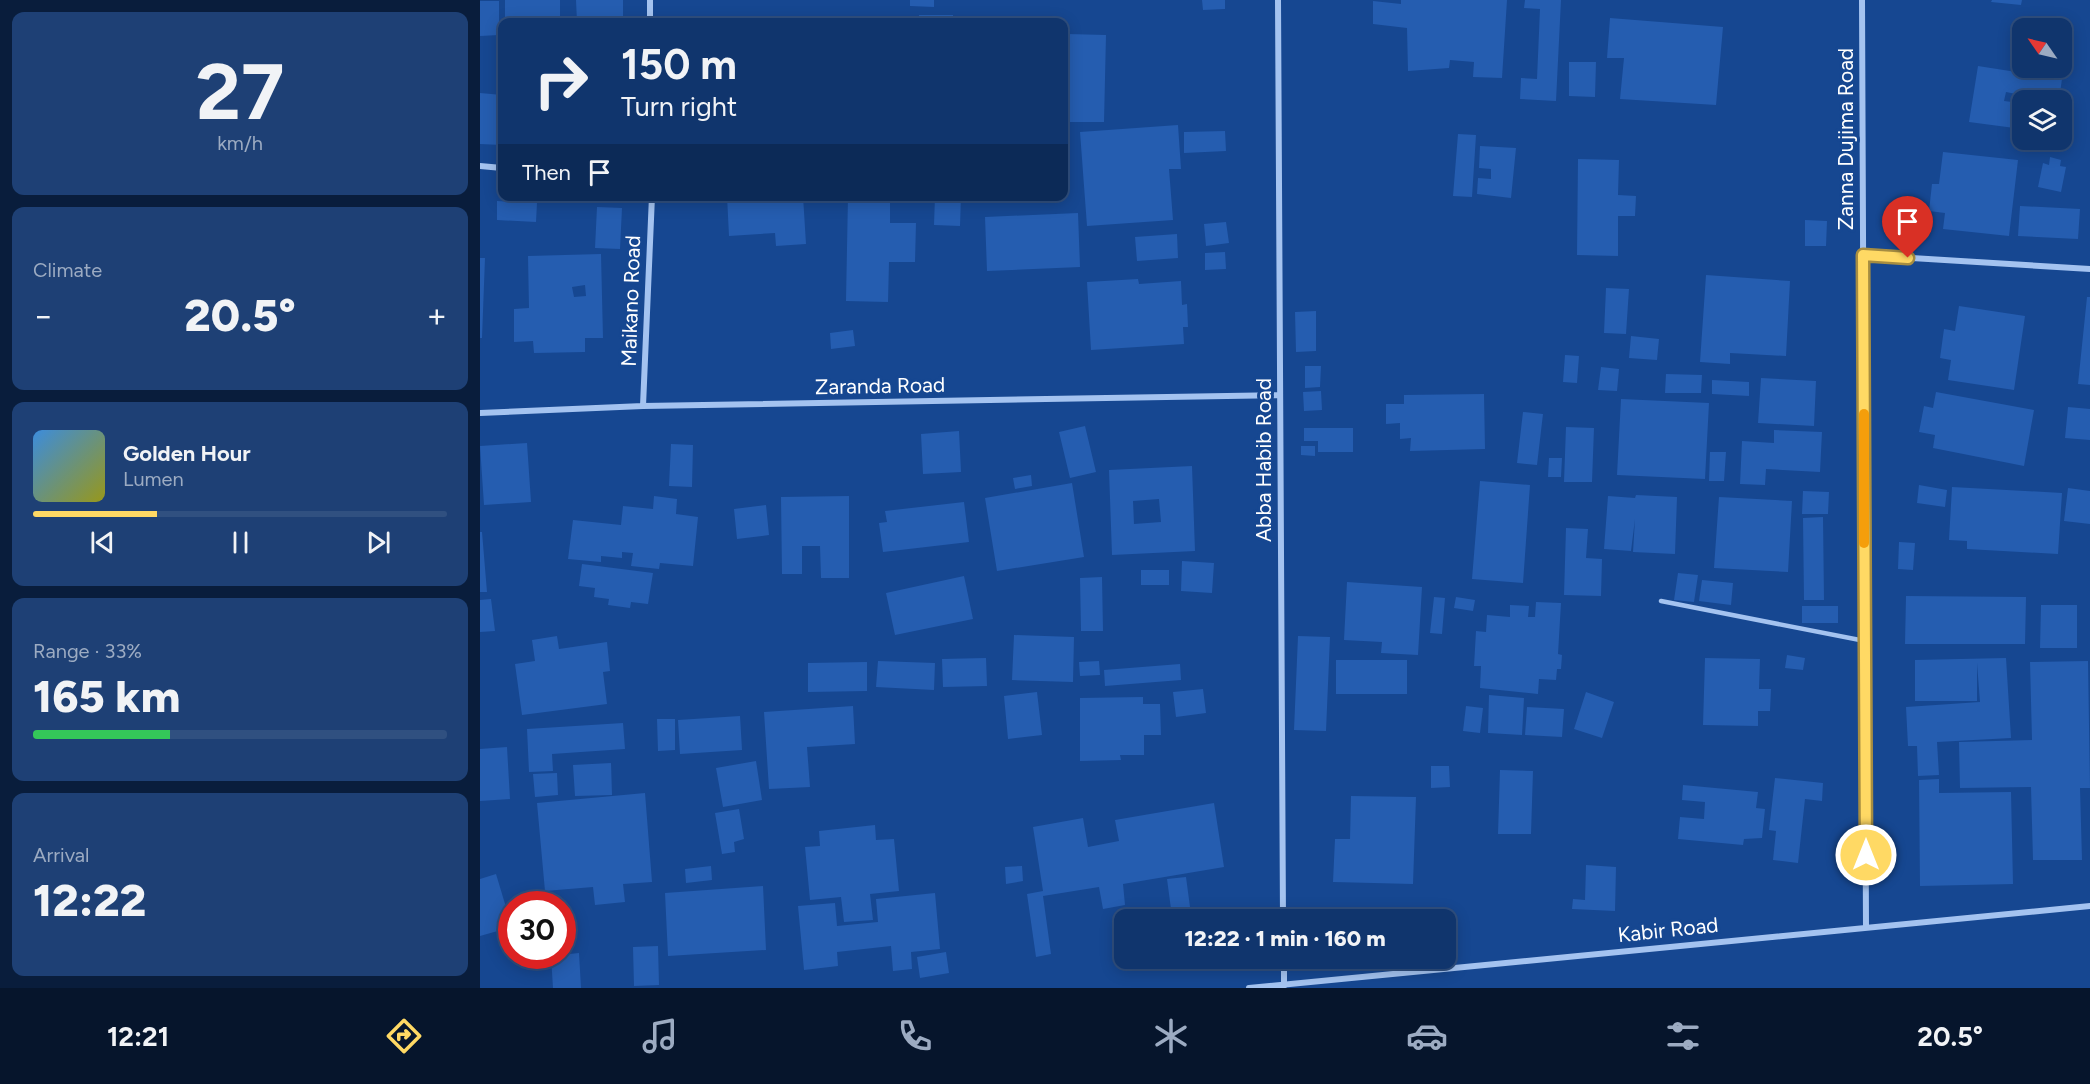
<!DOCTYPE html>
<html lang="en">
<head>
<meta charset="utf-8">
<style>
  body { margin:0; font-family:Figtree,sans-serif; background:#1e4075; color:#f1f3f6; height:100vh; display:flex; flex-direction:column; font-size:22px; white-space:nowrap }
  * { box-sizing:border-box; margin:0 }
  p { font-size:20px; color:#9cabc2 }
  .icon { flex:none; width:33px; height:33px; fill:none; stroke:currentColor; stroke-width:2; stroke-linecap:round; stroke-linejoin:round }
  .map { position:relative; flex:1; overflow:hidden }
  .details { display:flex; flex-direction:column; gap:12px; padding:12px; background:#091d3c; width:480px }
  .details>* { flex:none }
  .top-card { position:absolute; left:18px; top:18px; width:570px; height:183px; border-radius:12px; box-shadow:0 3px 15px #0003,0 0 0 2px #305080; background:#10356d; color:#f1f3f6; overflow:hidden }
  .needle { width:39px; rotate:304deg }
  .fabs { position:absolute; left:1532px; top:18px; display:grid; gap:12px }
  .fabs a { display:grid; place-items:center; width:60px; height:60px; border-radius:12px; background:#10356d; box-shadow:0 3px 15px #0003,0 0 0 2px #305080; font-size:30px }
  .speed { position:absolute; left:18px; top:891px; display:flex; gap:12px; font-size:30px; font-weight:700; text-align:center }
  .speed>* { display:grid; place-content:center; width:78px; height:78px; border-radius:50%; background:#10356d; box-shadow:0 3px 15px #0003,0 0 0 2px #305080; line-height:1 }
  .speed .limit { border:9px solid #d22; background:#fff; color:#111 }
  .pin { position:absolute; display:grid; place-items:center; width:51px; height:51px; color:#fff; margin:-62px -26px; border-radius:50% 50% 50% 0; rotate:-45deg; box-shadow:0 0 6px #0007 }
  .pin .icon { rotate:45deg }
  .me { position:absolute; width:66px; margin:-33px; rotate:0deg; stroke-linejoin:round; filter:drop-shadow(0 0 4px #0008) }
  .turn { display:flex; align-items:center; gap:21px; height:126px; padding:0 24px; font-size:27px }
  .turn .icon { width:78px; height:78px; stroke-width:2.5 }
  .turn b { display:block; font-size:42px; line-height:51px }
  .then { display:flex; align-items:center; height:57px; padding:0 24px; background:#0003; gap:12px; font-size:22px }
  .big { font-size:45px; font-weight:800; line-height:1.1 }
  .details .tile { flex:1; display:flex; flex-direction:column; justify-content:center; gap:9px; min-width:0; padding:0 21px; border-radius:12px; background:#1e4075 }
  .details .dial { align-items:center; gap:0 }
  .dial b { font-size:78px; line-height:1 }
  .song { display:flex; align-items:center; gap:18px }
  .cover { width:72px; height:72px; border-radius:9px; background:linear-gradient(135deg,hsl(210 70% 55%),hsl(60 70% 35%)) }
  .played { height:6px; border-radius:3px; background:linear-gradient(90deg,#ffd964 30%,#305080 30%) }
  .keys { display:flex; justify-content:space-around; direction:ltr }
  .heat { display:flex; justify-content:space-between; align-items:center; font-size:33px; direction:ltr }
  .charge { height:9px; border-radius:4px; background:linear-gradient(90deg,#34c759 33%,#305080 0) }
  .trip { position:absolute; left:634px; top:909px; width:342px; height:60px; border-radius:12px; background:#10356d; box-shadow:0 3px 15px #0003,0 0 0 2px #305080; font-weight:800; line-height:60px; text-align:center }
  .dock { display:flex; height:96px; justify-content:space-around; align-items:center; background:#06152c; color:#9cabc2 }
  .dock .icon { width:42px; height:42px }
  .dock .current { color:#ffd964 }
  .dock b { font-size:27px; color:#f1f3f6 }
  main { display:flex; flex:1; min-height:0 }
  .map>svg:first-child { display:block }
</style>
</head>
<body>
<main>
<section class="details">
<div class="tile dial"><b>27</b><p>km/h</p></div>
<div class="tile"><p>Climate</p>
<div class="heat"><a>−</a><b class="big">20.5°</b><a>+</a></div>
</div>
<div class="tile">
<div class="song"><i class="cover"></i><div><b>Golden Hour</b><p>Lumen</p></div></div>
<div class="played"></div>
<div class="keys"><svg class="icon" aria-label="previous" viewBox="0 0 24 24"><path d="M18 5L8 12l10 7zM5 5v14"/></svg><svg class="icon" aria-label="pause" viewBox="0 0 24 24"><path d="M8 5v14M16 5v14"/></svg><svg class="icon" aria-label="next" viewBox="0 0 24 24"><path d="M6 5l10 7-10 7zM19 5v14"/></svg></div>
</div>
<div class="tile"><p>Range · 33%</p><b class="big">165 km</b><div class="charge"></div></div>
<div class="tile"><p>Arrival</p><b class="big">12:22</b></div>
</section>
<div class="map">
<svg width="1610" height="988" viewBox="0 0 1610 988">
  <rect width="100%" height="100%" fill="#164791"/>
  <!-- building -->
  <path fill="#255db0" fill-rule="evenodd" d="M25,0H80V22H25Z
    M96,0H143V22H97Z
    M430,0H454V7L430,6Z
    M722,0H745V9L723,10Z
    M921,0H1027L1022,78L993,77L994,62L970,60L969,68L928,71L927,28L893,24V1L921,4Z
    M1045,0H1081L1076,101L1040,99L1041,78L1057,79L1060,9L1044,8Z
    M1512,0H1542L1541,5L1511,2Z
    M0,1H19V35L0,36Z
    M439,15H473V22H439Z
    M1130,18L1243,27L1236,105L1140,99L1144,58H1127Z
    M587,34L626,35L624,122H584V71H586Z
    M1089,62H1116L1115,97L1089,96Z
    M1498,66L1582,79L1579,100H1542V129L1489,122ZM1526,92L1541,95L1540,103L1524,101Z
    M0,93L22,95V145L0,144Z
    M698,125L701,169H689L693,220L607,226L600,132Z
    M745,131L746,151L704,153V132Z
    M978,134L996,135L992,197L973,196Z
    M1000,146L1036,148L1031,198L997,194L998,178L1011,179V169L999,168Z
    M584,151H585L588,189L584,190Z
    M1463,152L1538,160L1529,236L1463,229L1465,213L1449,211L1452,184H1459Z
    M1570,157L1581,160L1580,166L1586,167L1581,192L1558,187L1563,163L1569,165Z
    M1098,159L1139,160L1138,195L1156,196L1155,216H1138V256L1097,255Z
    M247,196H323L326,244L296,246L295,233L249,236Z
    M368,196H410V223H436L435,262H409L408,302L366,301Z
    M455,196H481L480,226L454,225Z
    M492,196H532V200L493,203Z
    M17,201L57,203L56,222L17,220Z
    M1540,206L1600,209L1598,239L1538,236Z
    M117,207L142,208L140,249L115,248Z
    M598,213L600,267L507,271L505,217Z
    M1325,220L1347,221L1346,246H1325Z
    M746,222L749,243L726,246L724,224Z
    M697,234L698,258L657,261L655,237Z
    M745,252L746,269L725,270V253Z
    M121,254L123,338H105V352L54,353L53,341L34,342V309L49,308L48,256ZM105,285L106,296L94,297L92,287Z
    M0,258H5L2,338H0Z
    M1226,275L1310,281L1306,356L1250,353V364L1220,362Z
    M658,279L659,284L701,281L702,305L707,304L708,327H703L704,344L611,350L607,282Z
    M1126,288L1149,289L1146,334L1124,333Z
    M1607,297H1610V385L1598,384Z
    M1479,306L1545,316L1534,390L1468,380L1471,360L1460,358L1464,329L1475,331Z
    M836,311V351L816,352L815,312Z
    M373,330L375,346L351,349L350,333Z
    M1151,336L1179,339L1177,360L1149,358Z
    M1085,355L1099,356L1097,383L1083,382Z
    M825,366H841L840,387L825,388Z
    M1121,367L1139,369L1137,391L1118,390Z
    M1186,374L1222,375L1221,393H1185Z
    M1281,378L1336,381L1334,426L1278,423Z
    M1232,380L1269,382V396L1232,394Z
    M841,391L842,410L824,411L823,392Z
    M1456,392L1554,410L1544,466L1453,448L1455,435L1439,432L1444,406L1453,408Z
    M1004,394L1005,449L930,451L931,438L920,439V423L906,424V404H924V395Z
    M1141,399L1229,403L1225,479L1137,475Z
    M1588,407L1610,409V440L1585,438Z
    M1043,412L1063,414L1057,465L1037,463Z
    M605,426L616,472L590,478L579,432Z
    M1086,427L1114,428L1112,482H1084Z
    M824,428H873V452H838V441H824Z
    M1294,430L1342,432L1340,472L1286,469L1285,485L1260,484L1262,441L1294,443Z
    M479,431L481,472L443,474L441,434Z
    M47,443L51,502L4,505L0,446Z
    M191,444L213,445L212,487L189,486Z
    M821,446H835V456L821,455Z
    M1230,452H1246L1244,481H1229Z
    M1069,458H1082L1081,477H1068Z
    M712,466L715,551L632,555L629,470ZM679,499L681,522L654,524L653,501Z
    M551,475L552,486L535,489L533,478Z
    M1000,481L1050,485L1043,583L992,579Z
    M592,483L604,557L517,571L505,498Z
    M1439,485L1467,490L1465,507L1437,503Z
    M1472,487L1582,493L1578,554L1487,549V541L1469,540Z
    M1588,488L1610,491V524L1584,521Z
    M1323,491L1349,492L1348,514H1322Z
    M1156,495L1197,497L1195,554L1153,552L1155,519L1151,551L1124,549L1128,496L1155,498Z
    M174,496L197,499L196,514L218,517L213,566L180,563L179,569L151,566L153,553L142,552V558L121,556V562L88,559L93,520L141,525L143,506L173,509Z
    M369,496V578H341L340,546H322V574H302L301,497Z
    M1239,497L1312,501L1308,572L1234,568Z
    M484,502L489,542L403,552L399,523L407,522L405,511Z
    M286,505L289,535L257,539L254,509Z
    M1343,517L1344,600H1324L1323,518Z
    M1086,528L1108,529L1106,558L1122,559L1121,596L1084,595Z
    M0,532H2L7,592H0Z
    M1419,542L1435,543L1433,570L1418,569Z
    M702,561L734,563L732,593L701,591Z
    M102,564L173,573L168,604L151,602L150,608L128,605L129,599L114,597L115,588L99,586Z
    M661,570H689V585H661Z
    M1198,573L1218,575L1214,602L1194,600Z
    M484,576L493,619L415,635L406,593Z
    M622,577L623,631H601L600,578Z
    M1222,580L1253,583L1251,605L1219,601Z
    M867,582L942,587L938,655L901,653L902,642L864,640Z
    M1426,596L1546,597L1545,644H1425Z
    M954,597L965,598L962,634L950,633Z
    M976,597L995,600L993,611L974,608Z
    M11,599L15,631L0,632V600Z
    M1056,602L1081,603L1078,654L1082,655L1081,669H1077L1076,680L1059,679L1058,694L1000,688L1001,666H994L996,631L1006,632L1007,615L1030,617V605L1049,606L1048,617H1055Z
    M1561,605H1597V648H1560Z
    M1322,606H1358V623H1322Z
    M534,635L594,637L593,682L532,680Z
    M77,636L79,649L127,642L130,671L123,672L127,704L42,715L35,664L55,661L52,640Z
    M818,636L850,637L846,731L814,730Z
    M1307,655L1325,658L1323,670L1305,668Z
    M506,658L507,686L463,687L462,659Z
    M1225,658L1280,659L1279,689H1291L1290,711H1278V726L1223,725Z
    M1526,658L1531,738L1457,742L1459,775L1438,776L1437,746H1428L1426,707L1500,702L1497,663V701H1435V660Z
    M856,660H927V694H856Z
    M398,661L455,663L454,690L396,687Z
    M619,661L620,675L600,676L599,662Z
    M1608,661L1610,788H1600L1602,860H1553L1551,787L1480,788L1479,742L1552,740L1550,662Z
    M387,662V691L328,692V663Z
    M700,664L701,680L625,686L624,670Z
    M723,689L726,713L696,717L693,692Z
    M557,692L562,735L528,739L524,696Z
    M1106,692L1134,702L1122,738L1094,729Z
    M1009,695L1044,698L1042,735L1008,733Z
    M663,697V704H680L681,735H664V755H640L641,760L600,761V698Z
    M373,706L375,744L327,747L330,787L289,789L284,712Z
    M986,706L1003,708L1000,733L983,731Z
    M1047,707L1084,709L1082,737L1045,735Z
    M260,716L262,750L200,754L198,720Z
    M177,719H195V750L178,751Z
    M143,723L145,749L72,754L73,771L49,772L47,729Z
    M27,747L30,799L0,801V749Z
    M276,761L282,800L243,807L236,768Z
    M131,763L132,795L95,796L93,765Z
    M951,766H969L970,787L951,788Z
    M1020,770L1053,771L1051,834H1018Z
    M77,773L78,795L55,797L53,774Z
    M1295,778L1343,783L1342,801L1325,799L1318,863L1293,860L1296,831L1289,830Z
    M1459,779V793L1531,792L1533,884L1440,886L1439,780Z
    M1203,785L1278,792L1276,808L1285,809L1282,838L1264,839L1263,845L1198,839L1200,817L1224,819L1225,802L1202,800Z
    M165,793L172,882L143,884L145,902L115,905L113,887L65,891L57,803Z
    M871,796L936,797L933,884L853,882L855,839H870Z
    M734,803L744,867L643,884L645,905L623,909L619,887L563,896L571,954L556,957L547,894L563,891L553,827L603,818L608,847L639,841L635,820Z
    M259,809L264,839L254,842L255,852L242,854L235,813Z
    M395,825L396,840L414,839L419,891L390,894L393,920L364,922L361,897L330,900L325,847L340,846L339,831Z
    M1106,865L1136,867L1135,911L1092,909L1093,899L1105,900Z
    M231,866L232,880L206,883L205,869Z
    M542,866L543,881L526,884L525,867Z
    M16,874L32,927L0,936V879Z
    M706,877L710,907L691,909L687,879Z
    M283,886L286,950L188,956L185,893Z
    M455,893L460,949L431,952L432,969L413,971L411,946L357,952L358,966L324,970L318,906L355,903L357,926L398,922L396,899Z
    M178,946L179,985L154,986L153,947Z
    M466,952L469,973L440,978L437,957Z
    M99,953L101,988H73L71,956Z"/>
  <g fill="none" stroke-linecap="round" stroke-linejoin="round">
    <!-- service -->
    <path stroke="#a4c3f0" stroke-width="4.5" d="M1181,601L1385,641"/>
    <!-- minor -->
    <path stroke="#a4c3f0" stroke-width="6" d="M170,0V22
      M798,0L803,920
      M1382,0L1386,926
      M0,166L22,168
      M1383,255L1610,269
      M163,406L172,196
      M0,413L163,406L800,395
      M802,986H804V958
      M769,988L1610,906"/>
  </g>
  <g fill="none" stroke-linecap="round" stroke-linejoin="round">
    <defs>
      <path id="route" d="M1386,855L1383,255L1428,258"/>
    </defs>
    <!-- route casing -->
    <use href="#route" stroke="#a68d41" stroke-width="15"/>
    <!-- route -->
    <use href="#route" stroke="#ffd964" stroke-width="10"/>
    <!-- slow -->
    <path stroke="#f59e0b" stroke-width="10" d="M1384,414V543"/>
  </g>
  <g text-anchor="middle" stroke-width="6" stroke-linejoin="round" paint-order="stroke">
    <!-- street labels -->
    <g font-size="21" fill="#fff" stroke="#164791">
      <text transform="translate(1366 139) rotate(-90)" y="7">Zanna Dujima Road</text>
      <text transform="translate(151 301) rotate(-88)" y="7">Maikano Road</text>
      <text transform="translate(400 386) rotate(-1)" y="7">Zaranda Road</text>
      <text transform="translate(784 460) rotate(-90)" y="7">Abba Habib Road</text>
      <text transform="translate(1188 930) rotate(-6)" y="7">Kabir Road</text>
    </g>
  </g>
</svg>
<div class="fabs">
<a><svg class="needle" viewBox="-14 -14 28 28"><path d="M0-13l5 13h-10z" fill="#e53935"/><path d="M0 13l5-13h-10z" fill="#9cabc2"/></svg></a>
<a><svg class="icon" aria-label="layers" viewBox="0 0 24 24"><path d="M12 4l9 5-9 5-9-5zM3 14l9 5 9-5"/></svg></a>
</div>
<div class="speed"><div class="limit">30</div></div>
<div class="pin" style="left:1428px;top:258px;background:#d93025"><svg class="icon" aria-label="arrive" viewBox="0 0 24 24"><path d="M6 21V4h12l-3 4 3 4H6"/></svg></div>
<svg class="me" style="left:1386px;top:855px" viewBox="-20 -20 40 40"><circle r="17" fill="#ffd964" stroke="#fff" stroke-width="3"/><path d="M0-11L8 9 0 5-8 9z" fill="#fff"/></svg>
<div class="trip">12:22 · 1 min · 160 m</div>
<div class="top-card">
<div class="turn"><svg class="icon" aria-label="right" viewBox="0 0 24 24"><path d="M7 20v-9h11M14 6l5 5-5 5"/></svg><div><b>150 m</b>Turn right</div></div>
<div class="then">Then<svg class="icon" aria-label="arrive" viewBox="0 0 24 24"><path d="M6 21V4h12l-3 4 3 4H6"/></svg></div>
</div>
</div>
</main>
<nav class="dock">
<b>12:21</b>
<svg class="icon current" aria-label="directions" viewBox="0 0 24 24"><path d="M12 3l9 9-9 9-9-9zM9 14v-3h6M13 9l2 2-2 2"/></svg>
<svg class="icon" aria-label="music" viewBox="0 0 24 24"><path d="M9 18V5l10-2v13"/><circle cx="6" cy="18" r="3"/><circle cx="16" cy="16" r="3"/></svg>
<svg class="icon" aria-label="phone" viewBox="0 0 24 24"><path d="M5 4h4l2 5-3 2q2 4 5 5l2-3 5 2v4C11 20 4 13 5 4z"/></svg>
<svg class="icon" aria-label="climate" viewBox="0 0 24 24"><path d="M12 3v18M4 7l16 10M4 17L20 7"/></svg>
<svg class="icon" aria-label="car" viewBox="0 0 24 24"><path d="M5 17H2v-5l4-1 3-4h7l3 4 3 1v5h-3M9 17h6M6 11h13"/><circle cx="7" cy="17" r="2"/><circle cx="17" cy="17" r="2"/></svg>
<svg class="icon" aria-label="filters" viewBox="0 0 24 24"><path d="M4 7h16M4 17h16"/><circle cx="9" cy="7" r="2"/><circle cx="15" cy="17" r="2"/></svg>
<b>20.5°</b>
</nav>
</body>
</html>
